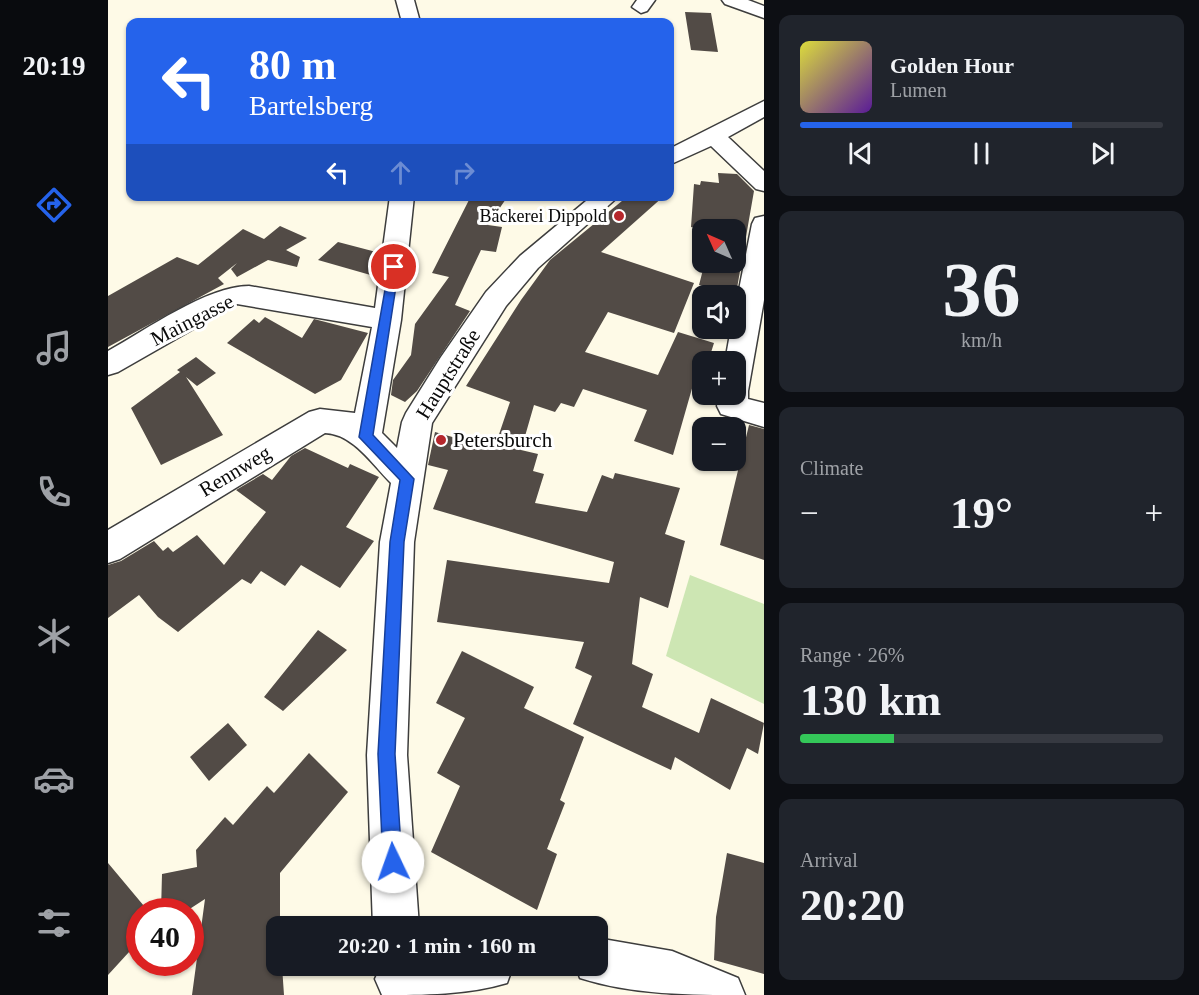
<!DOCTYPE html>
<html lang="en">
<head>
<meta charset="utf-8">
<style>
  body { margin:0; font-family:"Times New Roman",serif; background:#20242c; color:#f1f3f6; height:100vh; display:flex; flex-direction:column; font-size:22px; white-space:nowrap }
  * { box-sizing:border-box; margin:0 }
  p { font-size:20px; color:#9ea1a6 }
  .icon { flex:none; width:33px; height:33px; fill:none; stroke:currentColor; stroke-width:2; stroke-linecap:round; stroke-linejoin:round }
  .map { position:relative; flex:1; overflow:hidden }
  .sheet { display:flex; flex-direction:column; gap:15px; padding:15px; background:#0d0f14; width:435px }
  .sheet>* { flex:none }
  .hud { position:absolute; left:18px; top:18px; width:548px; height:183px; border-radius:12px; box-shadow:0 2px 4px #0004; background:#2563eb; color:#fff; overflow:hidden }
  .needle { width:39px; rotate:315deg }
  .tools { position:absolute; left:584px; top:219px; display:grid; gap:12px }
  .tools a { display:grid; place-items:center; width:54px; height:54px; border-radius:12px; background:#171b24; box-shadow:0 2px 4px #0004; font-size:30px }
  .speed { position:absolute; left:18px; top:898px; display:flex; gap:12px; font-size:30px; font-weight:700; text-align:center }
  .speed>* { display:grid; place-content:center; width:78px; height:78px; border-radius:50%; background:#171b24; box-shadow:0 2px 4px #0004; line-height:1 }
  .speed .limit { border:9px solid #d22; background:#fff; color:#111 }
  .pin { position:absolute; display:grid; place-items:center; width:51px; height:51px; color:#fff; margin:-26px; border:3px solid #fff; border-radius:50%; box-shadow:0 2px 6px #0007 }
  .me { position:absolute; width:66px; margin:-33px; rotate:357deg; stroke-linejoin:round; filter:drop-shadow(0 0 4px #0008) }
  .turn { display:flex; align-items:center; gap:21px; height:126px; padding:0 24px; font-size:27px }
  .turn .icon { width:78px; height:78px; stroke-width:2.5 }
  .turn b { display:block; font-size:42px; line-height:51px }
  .lanes { display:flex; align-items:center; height:57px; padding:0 24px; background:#0003; justify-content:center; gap:30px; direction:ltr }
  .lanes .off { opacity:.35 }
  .big { font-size:45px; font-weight:800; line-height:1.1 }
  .sheet .widget { flex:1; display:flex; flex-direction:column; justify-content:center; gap:9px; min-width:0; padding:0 21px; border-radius:12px; background:#20242c }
  .sheet .dial { align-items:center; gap:0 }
  .dial b { font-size:78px; line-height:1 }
  .song { display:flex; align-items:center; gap:18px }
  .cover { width:72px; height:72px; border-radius:9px; background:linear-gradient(135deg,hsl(60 70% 55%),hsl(270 70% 35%)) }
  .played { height:6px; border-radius:3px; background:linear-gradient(90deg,#2563eb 75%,#363941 75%) }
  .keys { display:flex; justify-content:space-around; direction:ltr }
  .heat { display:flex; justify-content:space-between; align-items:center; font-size:33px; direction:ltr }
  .charge { height:9px; border-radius:4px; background:linear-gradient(90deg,#34c759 26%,#363941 0) }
  .trip { position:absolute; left:158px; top:916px; width:342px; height:60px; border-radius:12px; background:#171b24; box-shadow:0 2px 4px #0004; font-weight:800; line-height:60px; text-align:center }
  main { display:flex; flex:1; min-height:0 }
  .menu { display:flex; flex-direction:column; width:108px; justify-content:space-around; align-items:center; background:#090b0e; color:#9ea1a6 }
  .menu .icon { width:42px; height:42px }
  .menu .active { color:#2563eb }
  .menu b { font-size:27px; color:#f1f3f6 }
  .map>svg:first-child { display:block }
</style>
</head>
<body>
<main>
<nav class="menu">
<b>20:19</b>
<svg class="icon active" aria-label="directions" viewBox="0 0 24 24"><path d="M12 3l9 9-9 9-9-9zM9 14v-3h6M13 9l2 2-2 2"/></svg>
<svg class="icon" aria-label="music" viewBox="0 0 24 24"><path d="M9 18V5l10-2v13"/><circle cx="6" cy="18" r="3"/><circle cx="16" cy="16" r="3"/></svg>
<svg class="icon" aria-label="phone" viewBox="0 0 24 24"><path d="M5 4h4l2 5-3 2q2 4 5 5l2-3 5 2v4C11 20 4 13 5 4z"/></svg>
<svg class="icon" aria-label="climate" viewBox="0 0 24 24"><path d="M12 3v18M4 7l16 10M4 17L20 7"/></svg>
<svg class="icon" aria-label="car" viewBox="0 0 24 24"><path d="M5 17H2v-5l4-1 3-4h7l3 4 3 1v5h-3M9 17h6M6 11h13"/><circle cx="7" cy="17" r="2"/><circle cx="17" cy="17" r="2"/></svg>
<svg class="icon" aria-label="filters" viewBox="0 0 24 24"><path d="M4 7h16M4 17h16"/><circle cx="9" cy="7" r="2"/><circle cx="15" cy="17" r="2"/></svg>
</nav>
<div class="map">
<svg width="656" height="995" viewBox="0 0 656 995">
  <rect width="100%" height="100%" fill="#fefae7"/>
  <!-- green -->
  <path fill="#cde6b3" d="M582,575L656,604V704L558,656Z"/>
  <!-- building -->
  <path fill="#524b46" d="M577,12L603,13L610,52L583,50Z
    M610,173L629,174L646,191L628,294L591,285L597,262H627V230H594L583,227L586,184L592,185L593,181L611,183Z
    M363,196H400L380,225L394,227L388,252L373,250L347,305L362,311L309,391L297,402L283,395L285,380L303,355L307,324L341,277L324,273Z
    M520,196H556L493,252L586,283L566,333L500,312L477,352L550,375L570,332L606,343L600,362H594V380L587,378L565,455L526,441L539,410L475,389L466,407L453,403L447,412L426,405L413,450L430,454L425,471L436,474L427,503L479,512L494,475L505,479L507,473L572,488L557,534L577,541L560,608L532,597L524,664L545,674L534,707L591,733L603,698L656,723L650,754L639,748L622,790L567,757L563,770L465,724L484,676L467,668L476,642L329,622L339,560L501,583L506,562L325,509L340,470L320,465L327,432L386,449L402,402L358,386L413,300L442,260Z
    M172,226L199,238L178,250L192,257L189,267L160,260L129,277L123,269L129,263L110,278L116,284L0,347V296L69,257L90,265L135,229L156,239Z
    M230,242L272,253L270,270L266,276L210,260Z
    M157,317L194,338L206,319L260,333L233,380L207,394L119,343L146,319L151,323Z
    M88,357L108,373L89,386L78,377L115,435L53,465L23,408L72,372L69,370Z
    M641,425L656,429V560L612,545Z
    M197,448L240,468L242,464L271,477L238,527L266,541L232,588L193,565L177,586L153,571L143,584L134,579L70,632L50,617L31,595L0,618V565L13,561L46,541L55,551L60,547L65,552L89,535L116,565L158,512L128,490L155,474L164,480L183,456Z
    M210,630L239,650L175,711L156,697Z
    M354,651L426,687L416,708L476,737L452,800L457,803L439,849L449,854L429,910L323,852L352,786L329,773L357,718L328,703Z
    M120,723L139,745L101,781L82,757Z
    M201,753L240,792L172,873V927H168V966H174L176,995H84L97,899L77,912H53L54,874L89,867L88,850L117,817L125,825L159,786L166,793Z
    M619,853L656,863V974L606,960L608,917Z
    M0,863L41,912H32V940L0,975Z"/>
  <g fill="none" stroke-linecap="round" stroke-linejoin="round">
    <defs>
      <path id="minor" d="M288,0H306L312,22H294Z
        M529,0H547L539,11L533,13L524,7Z
        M614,0H640L656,6V18L617,4Z
        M656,101V117L620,137L656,171V191L648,189L603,146L561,165V149Z
        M282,196H306L293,320L274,433L289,448L294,422L298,413L333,357L378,292L412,256L484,196H511L430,268L398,306L324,423L306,542L299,755L311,927H265L259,755L272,542L283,483C264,464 245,434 217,433L12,559L0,563V530L201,412L212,409L247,413L264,327L129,304L10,372L0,375V351C38,330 99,286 141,286L267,308Z
        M656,216V300L640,391V399L656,403V427L613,414L609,406L611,394H627V362H617L623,328H627V310L644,224L647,218Z
        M489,938L564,951L630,978L637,995C582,995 525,995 472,978L468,966H489Z
        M273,966H405L399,983C359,995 316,995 274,995L267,979Z"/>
    </defs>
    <!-- minor casing -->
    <use href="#minor" stroke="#3d3d3d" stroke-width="3"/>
    <!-- minor -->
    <use href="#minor" fill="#fff" fill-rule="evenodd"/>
  </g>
  <!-- route -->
  <path fill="#2563eb" stroke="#184099" stroke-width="1.5" d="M286,264L291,267L265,435L306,479L296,542L287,754L294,862L291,869L285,871L278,869L275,862L270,754L282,542L292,480L251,437L281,267Z"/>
  <!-- markers -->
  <g fill="#b5272c" stroke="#fff" stroke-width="2">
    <circle cx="511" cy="216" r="6"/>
    <circle cx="333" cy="440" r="6"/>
  </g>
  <g text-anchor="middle" stroke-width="6" stroke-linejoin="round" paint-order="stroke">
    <!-- far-poi labels -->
    <g font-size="18" fill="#0a0a0a" stroke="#fff" text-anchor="end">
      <text x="499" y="222">Bäckerei Dippold</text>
    </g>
    <!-- street labels -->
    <g font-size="21" fill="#0a0a0a" stroke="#fff">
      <text transform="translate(84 320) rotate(-27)" y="7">Maingasse</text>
      <text transform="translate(340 374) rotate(-58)" y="7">Hauptstraße</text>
      <text transform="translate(127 471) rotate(-31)" y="7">Rennweg</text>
    </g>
    <!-- poi labels -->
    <g font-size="21" fill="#0a0a0a" stroke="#fff" text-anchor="start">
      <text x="345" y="447">Petersburch</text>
    </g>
  </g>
</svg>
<div class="tools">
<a><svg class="needle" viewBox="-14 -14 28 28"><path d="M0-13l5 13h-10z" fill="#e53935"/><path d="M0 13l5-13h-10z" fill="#9ea1a6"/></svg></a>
<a><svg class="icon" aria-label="sound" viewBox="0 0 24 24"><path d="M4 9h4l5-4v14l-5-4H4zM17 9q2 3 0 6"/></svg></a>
<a>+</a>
<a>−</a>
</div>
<div class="speed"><div class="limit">40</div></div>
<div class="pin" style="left:286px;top:267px;background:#d93025"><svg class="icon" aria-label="arrive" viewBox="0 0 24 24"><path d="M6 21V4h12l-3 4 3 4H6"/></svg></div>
<svg class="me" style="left:285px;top:862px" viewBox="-20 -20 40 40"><circle r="19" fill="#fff"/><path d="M0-13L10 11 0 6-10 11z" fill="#2563eb"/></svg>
<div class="trip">20:20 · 1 min · 160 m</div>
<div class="hud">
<div class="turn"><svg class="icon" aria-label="left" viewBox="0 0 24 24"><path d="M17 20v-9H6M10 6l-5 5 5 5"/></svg><div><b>80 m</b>Bartelsberg</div></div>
<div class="lanes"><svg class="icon" aria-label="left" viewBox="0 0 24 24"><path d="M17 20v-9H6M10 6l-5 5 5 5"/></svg><svg class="icon off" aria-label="ahead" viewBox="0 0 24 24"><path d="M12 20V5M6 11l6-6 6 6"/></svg><svg class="icon off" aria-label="right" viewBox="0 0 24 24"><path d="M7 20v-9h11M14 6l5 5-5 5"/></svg></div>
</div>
</div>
<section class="sheet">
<div class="widget">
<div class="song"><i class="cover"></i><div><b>Golden Hour</b><p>Lumen</p></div></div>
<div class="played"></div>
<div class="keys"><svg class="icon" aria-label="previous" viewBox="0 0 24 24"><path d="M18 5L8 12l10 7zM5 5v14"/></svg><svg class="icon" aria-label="pause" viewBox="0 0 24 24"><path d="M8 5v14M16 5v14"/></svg><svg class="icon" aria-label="next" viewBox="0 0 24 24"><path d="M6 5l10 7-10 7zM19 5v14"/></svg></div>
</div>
<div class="widget dial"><b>36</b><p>km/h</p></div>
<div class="widget"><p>Climate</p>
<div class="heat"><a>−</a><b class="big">19°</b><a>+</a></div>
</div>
<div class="widget"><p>Range · 26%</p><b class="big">130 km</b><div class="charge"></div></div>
<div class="widget"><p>Arrival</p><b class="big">20:20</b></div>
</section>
</main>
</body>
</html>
